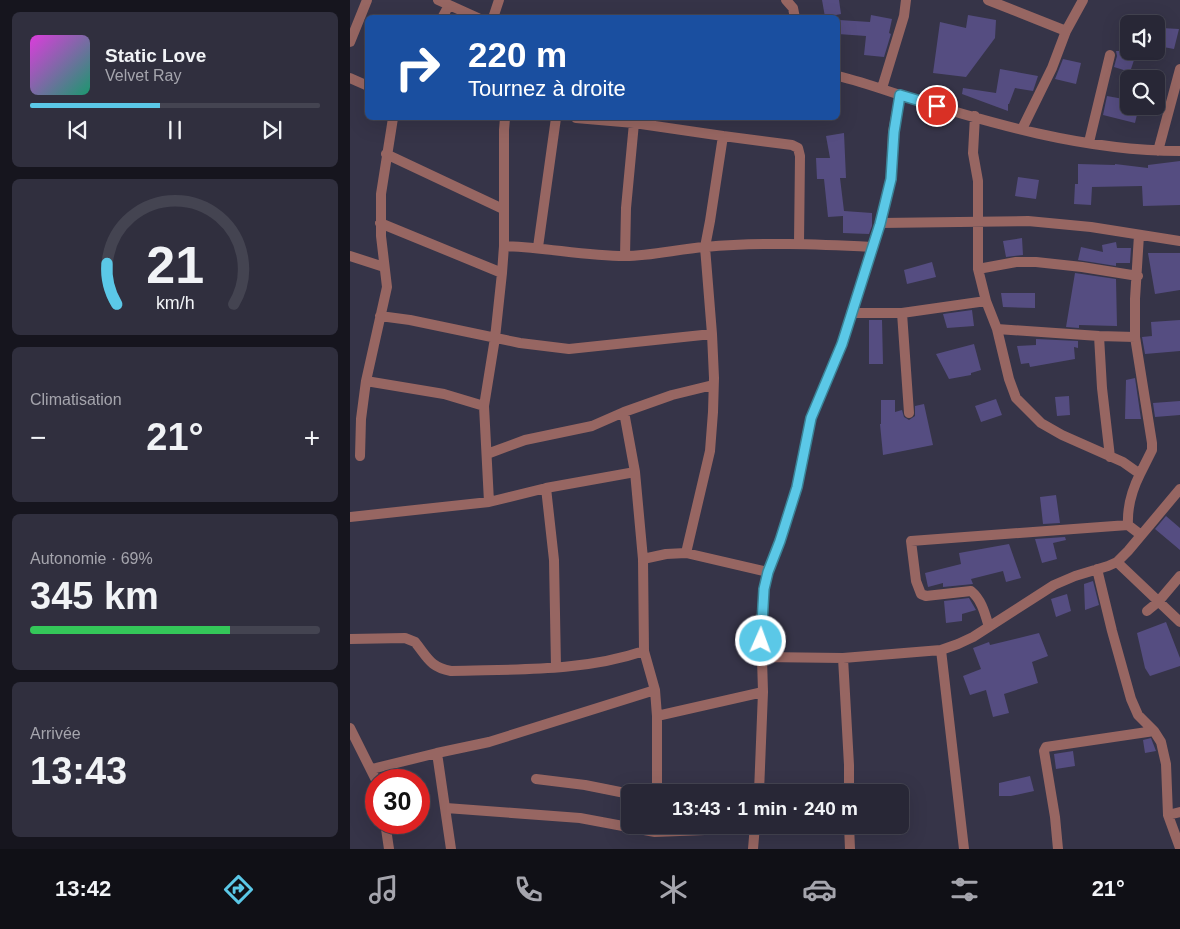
<!DOCTYPE html>
<html lang="fr">
<head>
<meta charset="utf-8">
<style>
  body { margin:0; font-family:Helvetica,sans-serif; background:#302f3e; color:#f1f3f6; height:100vh; display:flex; flex-direction:column; font-size:19px; white-space:nowrap }
  * { box-sizing:border-box; margin:0 }
  p { font-size:16px; color:#a5a5ad }
  .icon { flex:none; width:28px; height:28px; fill:none; stroke:currentColor; stroke-width:2; stroke-linecap:round; stroke-linejoin:round }
  .map { position:relative; flex:1; overflow:hidden }
  .side { display:flex; flex-direction:column; gap:12px; padding:12px; background:#16151e; width:350px }
  .side>* { flex:none }
  .guide { position:absolute; left:15px; top:15px; width:475px; height:105px; border-radius:8px; box-shadow:0 5px 20px #0002,0 0 0 1px #444451; background:#1a4fa0; color:#fff; overflow:hidden }
  .buttons { position:absolute; left:770px; top:15px; display:grid; gap:10px }
  .buttons a { display:grid; place-items:center; width:45px; height:45px; border-radius:8px; background:#282736; box-shadow:0 5px 20px #0002,0 0 0 1px #444451; font-size:25px }
  .speed { position:absolute; left:15px; top:769px; display:flex; gap:10px; font-size:25px; font-weight:700; text-align:center }
  .speed>* { display:grid; place-content:center; width:65px; height:65px; border-radius:50%; background:#282736; box-shadow:0 5px 20px #0002,0 0 0 1px #444451; line-height:1 }
  .speed .limit { border:8px solid #d22; background:#fff; color:#111 }
  .pin { position:absolute; display:grid; place-items:center; width:42px; height:42px; color:#fff; margin:-21px; border:2px solid #fff; border-radius:50%; box-shadow:0 1px 5px #0007 }
  .me { position:absolute; width:55px; margin:-28px; rotate:2deg; stroke-linejoin:round; filter:drop-shadow(0 0 4px #0008) }
  .turn { display:flex; align-items:center; gap:18px; height:105px; padding:0 20px; font-size:22px }
  .turn .icon { width:65px; height:65px; stroke-width:2.5 }
  .turn b { display:block; font-size:35px; line-height:42px }
  .big { font-size:38px; font-weight:600; line-height:1.1 }
  .side .widget { flex:1; display:flex; flex-direction:column; justify-content:center; gap:8px; min-width:0; padding:0 18px; border-radius:8px; background:#302f3e }
  .side .dial { align-items:center; gap:0 }
  .dial svg { height:130px; overflow:visible; fill:none; stroke:#444451; stroke-width:7; stroke-linecap:round; text-anchor:middle }
  .dial text { fill:#f1f3f6; stroke:none }
  .song { display:flex; align-items:center; gap:15px }
  .cover { width:60px; height:60px; border-radius:8px; background:linear-gradient(135deg,hsl(300 70% 55%),hsl(160 70% 35%)) }
  .played { height:5px; border-radius:2px; background:linear-gradient(90deg,#5bc8e7 45%,#444451 45%) }
  .keys { display:flex; justify-content:space-around; direction:ltr }
  .heat { display:flex; justify-content:space-between; align-items:center; font-size:28px; direction:ltr }
  .charge { height:8px; border-radius:4px; background:linear-gradient(90deg,#34c759 69%,#444451 0) }
  .trip { position:absolute; left:271px; top:784px; width:288px; height:50px; border-radius:8px; background:#282736; box-shadow:0 5px 20px #0002,0 0 0 1px #444451; font-weight:600; line-height:50px; text-align:center }
  .tabs { display:flex; height:80px; justify-content:space-around; align-items:center; background:#101016; color:#a5a5ad }
  .tabs .icon { width:35px; height:35px }
  .tabs .on { color:#5bc8e7 }
  .tabs b { font-size:22px; color:#f1f3f6 }
  main { display:flex; flex:1; min-height:0 }
  .map>svg:first-child { display:block }
</style>
</head>
<body>
<main>
<section class="side">
<div class="widget">
<div class="song"><i class="cover"></i><div><b>Static Love</b><p>Velvet Ray</p></div></div>
<div class="played"></div>
<div class="keys"><svg class="icon" aria-label="previous" viewBox="0 0 24 24"><path d="M18 5L8 12l10 7zM5 5v14"/></svg><svg class="icon" aria-label="pause" viewBox="0 0 24 24"><path d="M8 5v14M16 5v14"/></svg><svg class="icon" aria-label="next" viewBox="0 0 24 24"><path d="M6 5l10 7-10 7zM19 5v14"/></svg></div>
</div>
<div class="widget dial"><svg viewBox="0 0 100 80">
<path d="M14 69A42 42 0 1 1 86 69"/>
<path d="M14 69A42 42 0 0 1 8 44" stroke="#5bc8e7"/>
<text x="50" y="56" font-size="32" font-weight="700">21</text>
<text x="50" y="72" font-size="11">km/h</text>
</svg></div>
<div class="widget"><p>Climatisation</p>
<div class="heat"><a>−</a><b class="big">21°</b><a>+</a></div>
</div>
<div class="widget"><p>Autonomie · 69%</p><b class="big">345 km</b><div class="charge"></div></div>
<div class="widget"><p>Arrivée</p><b class="big">13:43</b></div>
</section>
<div class="map">
<svg width="830" height="849" viewBox="0 0 830 849">
  <rect width="100%" height="100%" fill="#363448"/>
  <!-- building -->
  <path fill="#554d81" d="M472,0H489L491,14L475,17Z
    M521,15L542,19L539,33L541,34L534,57L514,55L516,36L488,34L489,20L520,22Z
    M618,15L646,20L645,38L616,77L583,73L590,22L616,28Z
    M812,28L829,29L824,49L808,46Z
    M766,51H787L780,72L764,67L767,56Z
    M713,59L731,63L726,84L705,79Z
    M650,69L688,76L683,91L665,88L659,104H658V111L612,94L613,88L646,93Z
    M757,96L779,100V106H789L785,123L753,115Z
    M494,133L496,178H490L494,211L522,213V226L519,234L493,233V216L478,217L474,179H467L466,158H480L476,136Z
    M830,161V205L793,206L792,186L742,187L741,205L724,204L725,184H728V164L765,165V164L798,168V165Z
    M668,177L689,180L686,199L665,196Z
    M672,238L673,255L656,257L653,241Z
    M766,242L767,248H781L780,263H766V266L728,260L731,247L753,252L752,245Z
    M798,253H830V290L805,294Z
    M582,262L586,277L557,284L554,270Z
    M725,273L766,279L767,326L729,325V328L716,327Z
    M651,293H685V308L653,307Z
    M622,310L624,326L597,328L593,314Z
    M519,320H532L533,364H519Z
    M830,320V351L795,354L792,337L802,336L801,322Z
    M686,339L728,341V348L724,347L725,359L680,367L679,363L671,364L667,346L686,345Z
    M624,344L631,370L621,373V375L599,379L586,354Z
    M785,378L791,419H775L776,380Z
    M719,396L720,415L707,416L705,397Z
    M646,399L652,415L631,422L625,406Z
    M531,400H545V412L552,410L554,417L559,420L565,416V406L574,404L583,445L533,455L530,424H531Z
    M830,401V415L805,417L803,403Z
    M706,495L710,523L693,524L690,497Z
    M816,516L830,528V550L805,529Z
    M715,537L716,540L703,543L707,559L692,563L685,539Z
    M659,544L671,578L656,582L653,571L621,579L623,584L593,587V583L578,587L575,573L611,564L609,553Z
    M743,581L749,605L735,610L734,584Z
    M717,594L721,611L706,617L701,599Z
    M619,598L626,610L612,614V621L596,623L594,601Z
    M816,622L830,658V666L800,676L795,668L787,633Z
    M689,633L698,656L682,662L688,683L654,694L659,713L643,717L636,690L620,695L613,676L631,669L623,648L639,642L640,645Z
    M801,738L806,751L795,753L793,740Z
    M723,751L725,766L706,769L704,754Z
    M680,776L684,791L661,796H649V783Z"/>
  <g fill="none" stroke-linecap="round" stroke-linejoin="round">
    <!-- minor -->
    <path stroke="#976662" stroke-width="10" d="M88,0L128,18
      M436,0L443,8L445,18
      M638,0L716,31
      M92,18L99,5
      M143,18L149,0
      M0,42L17,0
      M488,76C509,81 529,88 550,95C639,123 735,151 830,151
      M0,78L18,86
      M532,88L554,16L556,0
      M625,116L623,153L628,181V269L636,301L647,329L659,379L666,398L691,423L712,435L773,462L790,474C782,490 777,506 778,525L791,535
      M226,118L284,123L373,136L360,221L355,247L362,334L364,378L363,412L360,451L336,553
      M672,129L702,68L716,31L733,0
      M373,136L442,145L448,148L450,156L449,243
      M739,142L760,55
      M808,151L830,69
      M36,154L153,209
      M30,223L152,273
      M530,223L678,221L741,227L830,241
      M789,235L785,299V337L802,443V450L790,474
      M154,246C195,247 234,256 275,256C302,256 328,249 355,247C410,242 466,244 522,247
      M188,247L206,118
      M0,256L34,267
      M275,256L276,208L284,123
      M628,269L666,262H686L732,267L788,276
      M501,313H552L636,301
      M552,313L559,413
      M30,316L60,320L170,343L219,349L362,334
      M647,329L749,336L785,337
      M749,336L752,388L760,457
      M16,381L94,394L134,406
      M274,412L285,472L293,559L294,651L305,690L307,716V792
      M137,454L175,440L242,426L274,412L322,395L363,385
      M10,456L11,419L16,381L37,287L31,236V194L43,118
      M196,488L204,560L206,667
      M139,502L134,406L145,338L152,273L154,246V130L155,118
      M0,517L139,502L196,488L285,472
      M293,559L316,554L336,553L418,572
      M767,562L830,622
      M747,569L762,631L781,699L788,715L804,731L811,742L816,764L818,815L830,848
      M797,611L808,602L830,576
      M639,627C635,614 632,600 621,591L576,596L571,594L566,581L561,541L778,525
      M0,639L55,638L65,642C78,658 80,667 101,671C166,669 232,672 294,651
      M591,650L614,849
      M411,657L493,658L591,650L608,644L623,637L704,585L725,576L758,566L767,562L778,551L830,489
      M493,658L499,765V792
      M307,716L413,692
      M0,728L26,780
      M22,769L87,753
      M186,779L235,785L280,794
      M333,792L351,790L409,789
      M409,792L413,692L411,625L414,589L418,572L430,541L447,487L461,418L492,344L530,223L541,179L543,132L550,95
      M96,808L230,818L305,832L404,828
      M818,815L830,812
      M35,822L39,849
      M499,825L500,849
      M101,849L87,753L139,742L305,690
      M403,849L405,825
      M708,849L705,817L694,751L696,747L804,731"/>
  </g>
  <g fill="none" stroke-linecap="round" stroke-linejoin="round">
    <defs>
      <path id="route" d="M411,641L414,589L418,572L430,541L447,487L461,418L492,344L530,224L541,179L544,132L550,95L587,106"/>
    </defs>
    <!-- route casing -->
    <use href="#route" stroke="#3b8296" stroke-width="12"/>
    <!-- route -->
    <use href="#route" stroke="#5bc8e7" stroke-width="9"/>
  </g>
</svg>
<div class="buttons">
<a><svg class="icon" aria-label="sound" viewBox="0 0 24 24"><path d="M4 9h4l5-4v14l-5-4H4zM17 9q2 3 0 6"/></svg></a>
<a><svg class="icon" aria-label="search" viewBox="0 0 24 24"><circle cx="10" cy="10" r="6"/><path d="M15 15l6 6"/></svg></a>
</div>
<div class="speed"><div class="limit">30</div></div>
<div class="pin" style="left:587px;top:106px;background:#d93025"><svg class="icon" aria-label="arrive" viewBox="0 0 24 24"><path d="M6 21V4h12l-3 4 3 4H6"/></svg></div>
<svg class="me" style="left:411px;top:641px" viewBox="-20 -20 40 40"><circle r="17" fill="#5bc8e7" stroke="#fff" stroke-width="3"/><path d="M0-11L8 9 0 5-8 9z" fill="#fff"/></svg>
<div class="trip">13:43 · 1 min · 240 m</div>
<div class="guide">
<div class="turn"><svg class="icon" aria-label="right" viewBox="0 0 24 24"><path d="M7 20v-9h11M14 6l5 5-5 5"/></svg><div><b>220 m</b>Tournez à droite</div></div>
</div>
</div>
</main>
<nav class="tabs">
<b>13:42</b>
<svg class="icon on" aria-label="directions" viewBox="0 0 24 24"><path d="M12 3l9 9-9 9-9-9zM9 14v-3h6M13 9l2 2-2 2"/></svg>
<svg class="icon" aria-label="music" viewBox="0 0 24 24"><path d="M9 18V5l10-2v13"/><circle cx="6" cy="18" r="3"/><circle cx="16" cy="16" r="3"/></svg>
<svg class="icon" aria-label="phone" viewBox="0 0 24 24"><path d="M5 4h4l2 5-3 2q2 4 5 5l2-3 5 2v4C11 20 4 13 5 4z"/></svg>
<svg class="icon" aria-label="climate" viewBox="0 0 24 24"><path d="M12 3v18M4 7l16 10M4 17L20 7"/></svg>
<svg class="icon" aria-label="car" viewBox="0 0 24 24"><path d="M5 17H2v-5l4-1 3-4h7l3 4 3 1v5h-3M9 17h6M6 11h13"/><circle cx="7" cy="17" r="2"/><circle cx="17" cy="17" r="2"/></svg>
<svg class="icon" aria-label="filters" viewBox="0 0 24 24"><path d="M4 7h16M4 17h16"/><circle cx="9" cy="7" r="2"/><circle cx="15" cy="17" r="2"/></svg>
<b>21°</b>
</nav>
</body>
</html>
